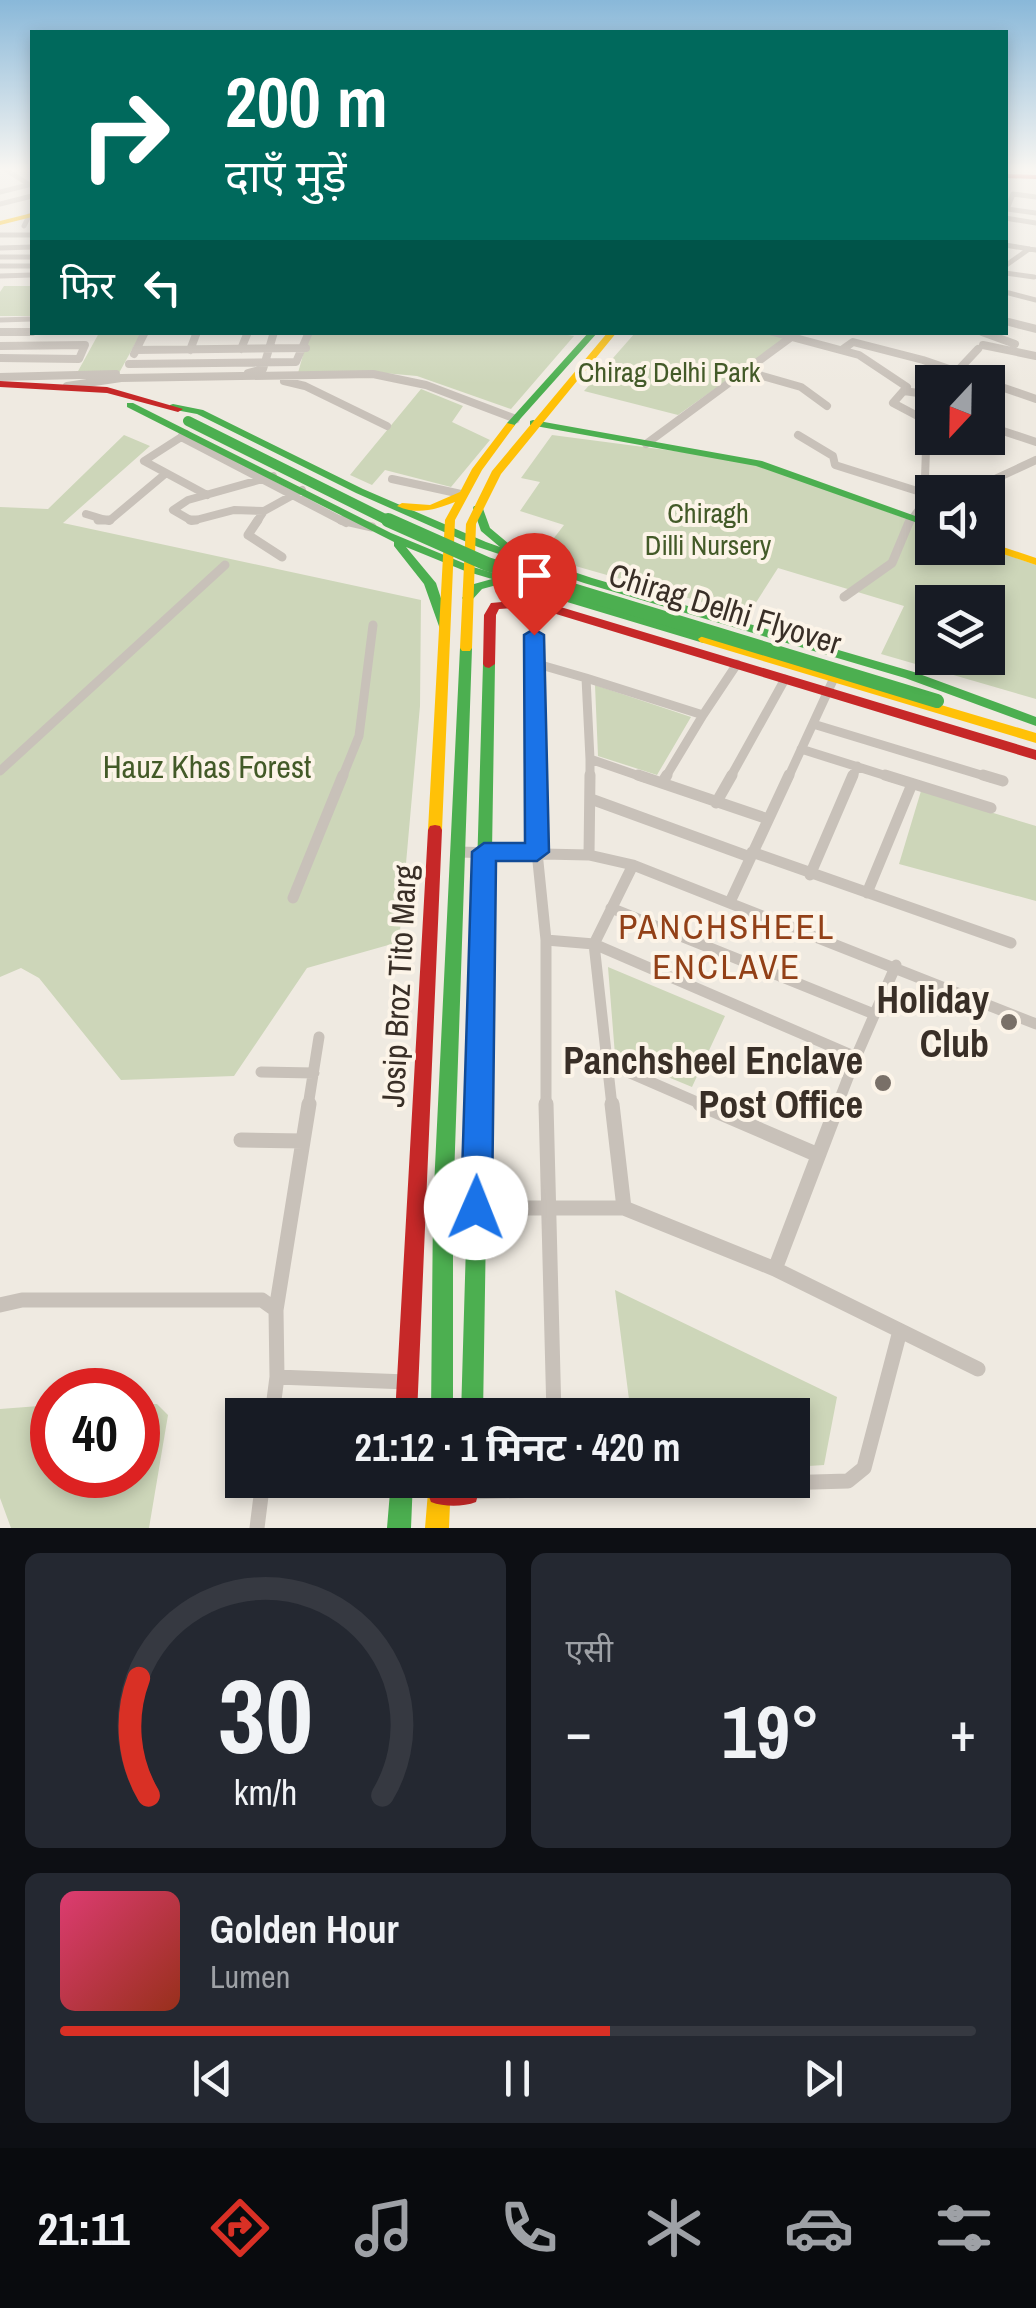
<!DOCTYPE html>
<html lang="hi">
<head>
<meta charset="utf-8">
<style>
  body { margin:0; font-family:"Archivo Narrow","Noto Sans Devanagari",sans-serif; background:#242831; color:#f1f3f6; height:100vh; display:flex; flex-direction:column; font-size:38px; white-space:nowrap }
  * { box-sizing:border-box; margin:0 }
  p { font-size:32px; color:#9ea1a6 }
  .icon { flex:none; width:55px; height:55px; fill:none; stroke:currentColor; stroke-width:2; stroke-linecap:round; stroke-linejoin:round }
  .map { position:relative; height:1528px; overflow:hidden }
  .details { display:flex; flex-direction:column; gap:25px; padding:25px; background:#0d0f14; flex:1 }
  .details>* { flex:none }
  .top-card { position:absolute; left:30px; top:30px; width:978px; height:305px; border-radius:0px; box-shadow:0 5px 15px #0003; background:#00695c; color:#fff; overflow:hidden }
  .needle { width:65px; rotate:202deg }
  .controls { position:absolute; left:915px; top:365px; display:grid; gap:20px }
  .controls a { display:grid; place-items:center; width:90px; height:90px; border-radius:0px; background:#171b24; box-shadow:0 5px 15px #0003; font-size:50px }
  .speed { position:absolute; left:30px; top:1368px; display:flex; gap:20px; font-size:50px; font-weight:700; text-align:center }
  .speed>* { display:grid; place-content:center; width:130px; height:130px; border-radius:50%; background:#171b24; box-shadow:0 5px 15px #0003; line-height:1 }
  .speed .limit { border:15px solid #d22; background:#fff; color:#111 }
  .pin { position:absolute; display:grid; place-items:center; width:85px; height:85px; color:#fff; margin:-102px -42px; border-radius:50% 50% 50% 0; rotate:-45deg; box-shadow:0 0 10px #0007 }
  .pin .icon { rotate:45deg }
  .me { position:absolute; width:110px; margin:-55px; rotate:1deg; stroke-linejoin:round; filter:drop-shadow(0 0 8px #0008) }
  .turn { display:flex; align-items:center; gap:35px; height:210px; padding:0 30px; font-size:45px }
  .turn .icon { width:130px; height:130px; stroke-width:2.5 }
  .turn b { display:block; font-size:70px; line-height:85px }
  .then { display:flex; align-items:center; height:95px; padding:0 30px; background:#0003; gap:20px; font-size:38px }
  .big { font-size:75px; font-weight:700; line-height:1.1 }
  .details .tile { flex:1; display:flex; flex-direction:column; justify-content:center; gap:15px; min-width:0; padding:0 35px; border-radius:15px; background:#242831 }
  .details .dial { align-items:center; gap:0 }
  .dial svg { height:260px; overflow:visible; fill:none; stroke:#363941; stroke-width:7; stroke-linecap:round; text-anchor:middle }
  .dial text { fill:#f1f3f6; stroke:none }
  .song { display:flex; align-items:center; gap:30px }
  .cover { width:120px; height:120px; border-radius:15px; background:linear-gradient(135deg,hsl(340 70% 55%),hsl(10 70% 35%)) }
  .played { height:10px; border-radius:5px; background:linear-gradient(90deg,#d93025 60%,#363941 60%) }
  .keys { display:flex; justify-content:space-around; direction:ltr }
  .heat { display:flex; justify-content:space-between; align-items:center; font-size:55px; direction:ltr }
  .details .tiles { flex:1; display:grid; gap:25px; grid-template-columns:1fr 1fr }
  .tile:last-child { grid-column:span 2 }
  .trip { position:absolute; left:225px; top:1398px; width:585px; height:100px; border-radius:0px; background:#171b24; box-shadow:0 5px 15px #0003; font-weight:700; line-height:100px; text-align:center }
  .tabs { display:flex; height:160px; justify-content:space-around; align-items:center; background:#090b0e; color:#9ea1a6 }
  .tabs .icon { width:70px; height:70px }
  .tabs .on { color:#d93025 }
  .tabs b { font-size:45px; color:#f1f3f6 }
  .map>svg:first-child { display:block }
</style>
</head>
<body>
<div class="map">
<svg width="1036" height="1528" viewBox="0 0 1036 1528">
  <rect width="100%" height="100%" fill="#efeae1"/>
  <!-- green -->
  <path fill="#cdd6b9" fill-rule="evenodd" d="M4,286H32V316H0V292Z
    M550,332L574,336L511,409L417,376L361,371L298,373L309,333Z
    M769,332L788,337L678,415L584,391L635,333Z
    M99,333H141L119,373H77Z
    M421,389L463,406L452,422L490,440L451,487L385,470L372,485L350,475Z
    M124,435L150,446L63,523L421,600L420,706L399,942L307,968L234,1076L121,1080L39,978L21,968L0,977V507L48,509Z
    M552,435L720,457L767,468L932,528V548H987L1036,565V699L881,654L904,606L778,568L748,615L540,556L564,525L520,511L540,482L521,478ZM932,602H988V658H932Z
    M595,685L691,717L657,775L598,756Z
    M921,791L1036,826V901L899,864Z
    M608,967L725,1016L692,1087L615,1055Z
    M615,1290L837,1397L824,1465L793,1467L792,1415H631Z
    M138,1404H157L168,1415L149,1528H11L0,1498V1409L52,1405V1475H138Z"/>
  <g fill="none" stroke-linecap="round" stroke-linejoin="round">
    <!-- street-far4 -->
    <path stroke="#c8c1b9" stroke-width="5" d="M6,170L30,185
      M0,192L32,184
      M1036,197L1013,194L1007,209L1036,213
      M0,204L32,196
      M1005,218L1036,223
      M24,226L29,216
      M0,235H32
      M1005,245L1036,250
      M0,248L32,247
      M0,257H32
      M0,266H32
      M1005,266L1029,249
      M1005,273L1034,277
      M0,276L32,275
      M1005,292L1036,300
      M0,320L32,319
      M1005,321L1019,325"/>
    <!-- street-far3 -->
    <path stroke="#c8c1b9" stroke-width="8" d="M1009,322L1036,329
      M0,332H32
      M773,332L859,355L907,387L893,403L927,421L925,478L930,482V495L909,523
      M982,332L1015,344
      M983,345L1036,356
      M0,346L85,345L79,359L0,358
      M241,349L248,332
      M843,349L853,342L923,360L1036,399
      M136,350L306,348
      M190,350L197,332
      M134,354L145,332
      M129,364L296,362L309,332
      M745,371L801,387L827,406
      M248,373L263,369L274,332
      M0,377L116,374
      M284,381L305,386L387,426
      M947,382L978,349
      M67,386L121,378L373,374L426,385L516,419
      M904,391L932,395
      M988,426L1036,442
      M186,434L144,461L207,495
      M798,435L833,456L835,465L930,495
      M181,437L346,523
      M646,444L794,335
      M273,476L188,500L173,510L192,521L234,510L264,511L302,490
      M392,479L461,494
      M930,482L965,492
      M967,492L1036,460
      M86,514L109,521L165,474
      M256,523L264,511"/>
    <!-- street-far2 -->
    <path stroke="#c8c1b9" stroke-width="9" d="M98,520H110
      M190,520H196
      M258,520L248,535L282,557
      M341,520L372,527
      M844,597L892,563L910,520
      M534,603V663L586,678
      M534,663L536,778
      M813,724L991,778
      M801,749L893,778
      M590,759L586,678L703,715L737,664
      M0,771L225,565
      M342,778L359,736L373,625
      M590,778V759L645,778
      M665,778L703,715
      M730,778L785,679
      M788,778L834,678
      M852,778L857,766"/>
    <!-- street-far1 -->
    <path stroke="#c8c1b9" stroke-width="11" d="M536,775L537,852L546,940L594,944L856,1057L896,965
      M638,775L768,819
      M885,775L991,808
      M983,775L1003,781
      M662,783L667,775
      M591,799L750,857
      M716,803L732,775
      M457,852L589,855L633,865L1036,1024
      M752,852L1011,943
      M589,855L590,775
      M810,875L853,775
      M867,893L912,784
      M293,898L343,775
      M730,902L789,775
      M611,908L874,1014
      M546,940V1106
      M607,1063L706,1106
      M261,1072L314,1073
      M308,1106L319,1037
      M612,1106L594,944L633,865
      M837,1106L856,1057"/>
    <!-- street -->
    <path stroke="#c8c1b9" stroke-width="15" d="M546,1104L554,1415
      M700,1104L818,1155
      M241,1140L303,1141
      M443,1208H624L612,1104
      M624,1208L775,1269L838,1104
      M775,1269L978,1369
      M0,1305L22,1300H262L276,1310L277,1377
      M276,1310L309,1104
      M272,1415L277,1377L407,1382
      M470,1492L848,1481L864,1468L900,1331
      M257,1528L263,1480"/>
    <!-- fast -->
    <path fill="#4caf50" fill-rule="evenodd" d="M589,332H598L513,427H507V423Z
      M127,403H133L391,533L473,567L708,636L710,639L704,643L700,642L504,583L482,589L472,600H464L462,598L474,584L492,579L465,571L406,547L436,583L450,626L444,630L440,629L424,584L394,546V542L127,407Z
      M173,404L203,410L363,489L486,542L500,547L481,531L473,508L474,506H482L490,528L514,548V552L592,578L914,672L1036,717V726L905,678L584,583L478,547L356,493L197,414L170,409V405Z
      M533,420L762,461L932,522V528L756,466L530,425V421Z
      M466,644L472,648L453,1208V1415H431L433,1208L460,648Z
      M489,660L495,664L483,1415H461L483,664Z
      M391,1480H413L411,1528H387Z"/>
    <!-- slow -->
    <path fill="#ffc107" fill-rule="evenodd" d="M32,213V217L0,225V221Z
      M608,332H617L501,474L476,524L472,648L470,651H462L460,648L466,524L492,471Z
      M507,423L515,425L482,470L455,520L442,830L440,834H430L428,830L445,520L455,502C435,510 416,515 397,506L402,503L430,505L460,492L472,469Z
      M988,542L1036,558V565L985,548H988Z
      M704,635L1036,733V743L700,642L698,639Z
      M429,1480H451L449,1528H425Z"/>
    <!-- jam -->
    <path fill="#c62828" fill-rule="evenodd" d="M1005,174L1036,175V179L1005,178Z
      M0,381L107,387L183,409L178,412L107,393L0,387Z
      M534,599L1036,750V760L533,607L499,609L496,615L495,664L489,668L485,667L483,664L484,615L491,603Z
      M435,825L440,826L442,830L417,1415H395L428,830L430,826Z
      M460,1480H482L476,1502C463,1507 444,1507 431,1502L428,1494L431,1486L439,1483H459Z"/>
    <!-- fast-bridge-far1 -->
    <path stroke="#4caf50" stroke-width="10" d="M188,421L393,523"/>
    <!-- fast-bridge -->
    <path stroke="#4caf50" stroke-width="14" d="M388,520L487,564L937,701"/>
  </g>
  <!-- sky -->
  <linearGradient id="sky" x2="0" y2="1"><stop stop-color="#89b8d9"/><stop offset="0.44" stop-color="#f8f6f2"/><stop offset="1" stop-color="#f8f6f2" stop-opacity="0"/></linearGradient>
  <rect width="1036" height="384" fill="url(#sky)"/>
  <!-- route -->
  <path fill="#1a73e8" stroke="#114b97" stroke-width="2.5" d="M534,629L544,635L549,852L537,861H496L492,1208L488,1219L476,1224L465,1219L461,1208L472,852L484,843H525L524,635Z"/>
  <!-- markers -->
  <g fill="#797068" stroke="#fcf4e8" stroke-width="4">
    <circle cx="1009" cy="1022" r="10"/>
    <circle cx="883" cy="1083" r="10"/>
  </g>
  <g text-anchor="middle" stroke-width="8" stroke-linejoin="round" paint-order="stroke">
    <!-- far-park labels -->
    <g font-size="28" fill="#435a28" stroke="#fcf4e8">
      <text x="669" y="382">Chirag Delhi Park</text>
      <text x="708" y="523">Chiragh<tspan x="708" dy="32">Dilli Nursery</tspan></text>
    </g>
    <!-- street labels -->
    <g font-size="32" fill="#392f27" stroke="#fcf4e8">
      <text transform="translate(725 609) rotate(17)" y="11">Chirag Delhi Flyover</text>
      <text transform="translate(399 986) rotate(-87)" y="11">Josip Broz Tito Marg</text>
    </g>
    <!-- park labels -->
    <g font-size="32" fill="#435a28" stroke="#fcf4e8">
      <text x="207" y="778">Hauz Khas Forest</text>
    </g>
    <!-- neighbourhood labels -->
    <g font-size="35" letter-spacing="2.5" fill="#924017" stroke="#fcf4e8">
      <text x="727" y="939">PANCHSHEEL<tspan x="727" dy="40">ENCLAVE</tspan></text>
    </g>
    <!-- near-poi labels -->
    <g font-size="38" font-weight="bold" fill="#392f27" stroke="#fcf4e8" text-anchor="end">
      <text x="989" y="1013">Holiday<tspan x="989" dy="44">Club</tspan></text>
      <text x="863" y="1074">Panchsheel Enclave<tspan x="863" dy="44">Post Office</tspan></text>
    </g>
  </g>
</svg>
<div class="controls">
<a><svg class="needle" viewBox="-14 -14 28 28"><path d="M0-13l5 13h-10z" fill="#e53935"/><path d="M0 13l5-13h-10z" fill="#9ea1a6"/></svg></a>
<a><svg class="icon" aria-label="sound" viewBox="0 0 24 24"><path d="M4 9h4l5-4v14l-5-4H4zM17 9q2 3 0 6"/></svg></a>
<a><svg class="icon" aria-label="layers" viewBox="0 0 24 24"><path d="M12 4l9 5-9 5-9-5zM3 14l9 5 9-5"/></svg></a>
</div>
<div class="speed"><div class="limit">40</div></div>
<div class="pin" style="left:534px;top:635px;background:#d93025"><svg class="icon" aria-label="arrive" viewBox="0 0 24 24"><path d="M6 21V4h12l-3 4 3 4H6"/></svg></div>
<svg class="me" style="left:476px;top:1208px" viewBox="-20 -20 40 40"><circle r="19" fill="#fff"/><path d="M0-13L10 11 0 6-10 11z" fill="#1a73e8"/></svg>
<div class="trip">21:12 · 1 मिनट · 420 m</div>
<div class="top-card">
<div class="turn"><svg class="icon" aria-label="right" viewBox="0 0 24 24"><path d="M7 20v-9h11M14 6l5 5-5 5"/></svg><div><b>200 m</b>दाएँ मुड़ें</div></div>
<div class="then">फिर<svg class="icon" aria-label="left" viewBox="0 0 24 24"><path d="M17 20v-9H6M10 6l-5 5 5 5"/></svg></div>
</div>
</div>
<section class="details">
<div class="tiles">
<div class="tile dial"><svg viewBox="0 0 100 80">
<path d="M14 69A42 42 0 1 1 86 69"/>
<path d="M14 69A42 42 0 0 1 11 33" stroke="#d93025"/>
<text x="50" y="56" font-size="32" font-weight="700">30</text>
<text x="50" y="72" font-size="11">km/h</text>
</svg></div>
<div class="tile"><p>एसी</p>
<div class="heat"><a>−</a><b class="big">19°</b><a>+</a></div>
</div>
<div class="tile">
<div class="song"><i class="cover"></i><div><b>Golden Hour</b><p>Lumen</p></div></div>
<div class="played"></div>
<div class="keys"><svg class="icon" aria-label="previous" viewBox="0 0 24 24"><path d="M18 5L8 12l10 7zM5 5v14"/></svg><svg class="icon" aria-label="pause" viewBox="0 0 24 24"><path d="M8 5v14M16 5v14"/></svg><svg class="icon" aria-label="next" viewBox="0 0 24 24"><path d="M6 5l10 7-10 7zM19 5v14"/></svg></div>
</div>
</div>
</section>
<nav class="tabs">
<b>21:11</b>
<svg class="icon on" aria-label="directions" viewBox="0 0 24 24"><path d="M12 3l9 9-9 9-9-9zM9 14v-3h6M13 9l2 2-2 2"/></svg>
<svg class="icon" aria-label="music" viewBox="0 0 24 24"><path d="M9 18V5l10-2v13"/><circle cx="6" cy="18" r="3"/><circle cx="16" cy="16" r="3"/></svg>
<svg class="icon" aria-label="phone" viewBox="0 0 24 24"><path d="M5 4h4l2 5-3 2q2 4 5 5l2-3 5 2v4C11 20 4 13 5 4z"/></svg>
<svg class="icon" aria-label="climate" viewBox="0 0 24 24"><path d="M12 3v18M4 7l16 10M4 17L20 7"/></svg>
<svg class="icon" aria-label="car" viewBox="0 0 24 24"><path d="M5 17H2v-5l4-1 3-4h7l3 4 3 1v5h-3M9 17h6M6 11h13"/><circle cx="7" cy="17" r="2"/><circle cx="17" cy="17" r="2"/></svg>
<svg class="icon" aria-label="filters" viewBox="0 0 24 24"><path d="M4 7h16M4 17h16"/><circle cx="9" cy="7" r="2"/><circle cx="15" cy="17" r="2"/></svg>
</nav>
</body>
</html>
